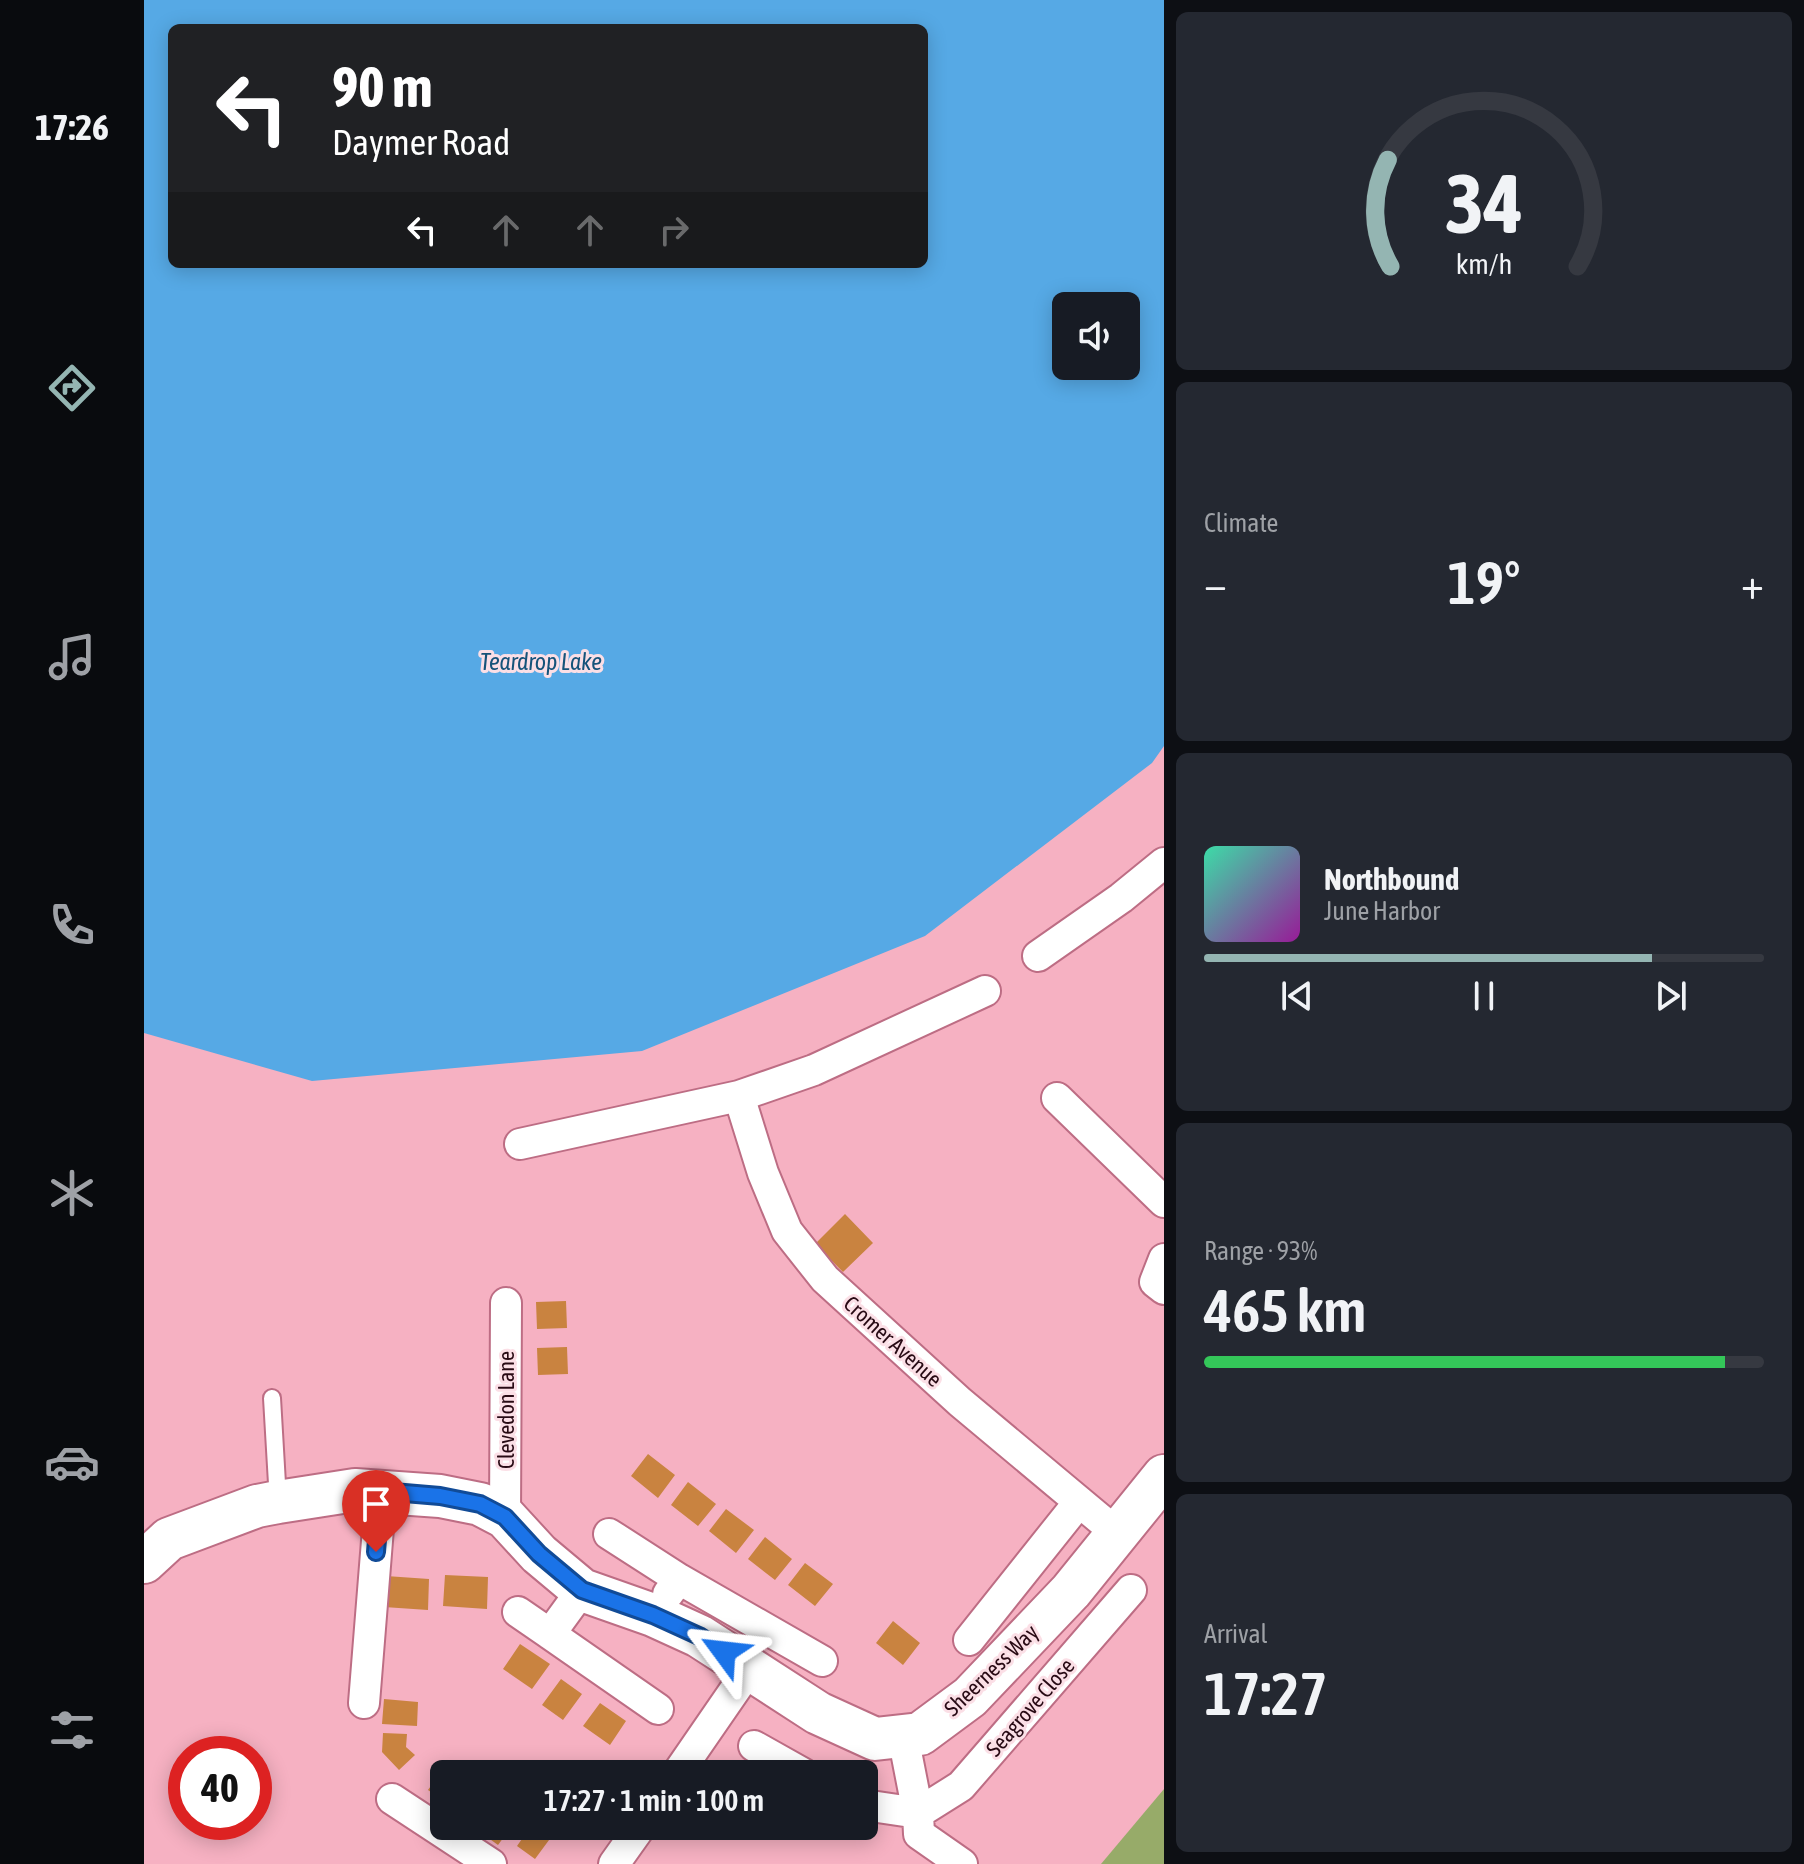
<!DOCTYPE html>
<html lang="en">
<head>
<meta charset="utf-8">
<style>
  body { margin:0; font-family:"Asap Condensed",sans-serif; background:#242831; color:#f1f3f6; height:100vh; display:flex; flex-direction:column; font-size:30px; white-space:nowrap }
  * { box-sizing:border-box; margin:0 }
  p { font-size:26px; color:#9ea1a6 }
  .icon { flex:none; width:44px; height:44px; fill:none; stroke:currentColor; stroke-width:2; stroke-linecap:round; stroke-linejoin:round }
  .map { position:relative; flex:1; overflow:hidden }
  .panel { display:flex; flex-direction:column; gap:12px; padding:12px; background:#0d0f14; width:640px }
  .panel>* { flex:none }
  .guide { position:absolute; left:24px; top:24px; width:760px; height:244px; border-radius:12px; box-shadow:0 4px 20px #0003; background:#202124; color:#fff; overflow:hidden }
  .tools { position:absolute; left:908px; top:292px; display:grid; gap:16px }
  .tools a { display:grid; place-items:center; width:88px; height:88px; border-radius:12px; background:#171b24; box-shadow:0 4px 20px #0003; font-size:40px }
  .speed { position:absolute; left:24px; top:1736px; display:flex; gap:16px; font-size:40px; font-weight:700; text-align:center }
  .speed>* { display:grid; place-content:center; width:104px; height:104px; border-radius:50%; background:#171b24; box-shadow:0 4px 20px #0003; line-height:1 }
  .speed .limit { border:12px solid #d22; background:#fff; color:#111 }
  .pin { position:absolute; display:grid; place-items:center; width:68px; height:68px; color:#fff; margin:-82px -34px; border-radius:50% 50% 50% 0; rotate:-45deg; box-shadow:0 0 8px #0007 }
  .pin .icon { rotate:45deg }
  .me { position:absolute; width:88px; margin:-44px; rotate:300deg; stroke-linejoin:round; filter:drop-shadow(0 0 6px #0008) }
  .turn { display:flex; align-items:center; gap:28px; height:168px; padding:0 32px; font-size:36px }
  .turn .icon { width:104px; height:104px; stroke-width:2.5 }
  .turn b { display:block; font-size:56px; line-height:68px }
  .lanes { display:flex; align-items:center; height:76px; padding:0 32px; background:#0003; justify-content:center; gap:40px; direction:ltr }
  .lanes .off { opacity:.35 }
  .big { font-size:60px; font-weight:600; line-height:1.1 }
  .panel .card { flex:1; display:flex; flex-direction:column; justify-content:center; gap:12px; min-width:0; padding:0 28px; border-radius:12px; background:#242831 }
  .panel .dial { align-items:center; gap:0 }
  .dial svg { height:208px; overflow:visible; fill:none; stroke:#363941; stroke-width:7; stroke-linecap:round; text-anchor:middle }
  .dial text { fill:#f1f3f6; stroke:none }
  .song { display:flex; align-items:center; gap:24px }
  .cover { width:96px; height:96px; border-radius:12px; background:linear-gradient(135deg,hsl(160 70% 55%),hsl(300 70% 35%)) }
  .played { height:8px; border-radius:4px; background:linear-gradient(90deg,#94b5b2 80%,#363941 80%) }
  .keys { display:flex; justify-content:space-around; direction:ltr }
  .heat { display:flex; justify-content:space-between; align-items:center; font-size:44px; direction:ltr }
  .charge { height:12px; border-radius:6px; background:linear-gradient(90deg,#34c759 93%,#363941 0) }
  .trip { position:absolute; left:286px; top:1760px; width:448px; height:80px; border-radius:12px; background:#171b24; box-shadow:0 4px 20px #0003; font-weight:600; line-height:80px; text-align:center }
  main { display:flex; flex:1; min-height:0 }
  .dock { display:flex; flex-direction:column; width:144px; justify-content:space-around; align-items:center; background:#090b0e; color:#9ea1a6 }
  .dock .icon { width:56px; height:56px }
  .dock .current { color:#94b5b2 }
  .dock b { font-size:36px; color:#f1f3f6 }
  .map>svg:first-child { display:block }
</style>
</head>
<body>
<main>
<nav class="dock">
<b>17:26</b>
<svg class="icon current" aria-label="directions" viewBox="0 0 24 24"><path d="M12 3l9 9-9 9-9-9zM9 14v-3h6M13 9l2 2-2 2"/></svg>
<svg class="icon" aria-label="music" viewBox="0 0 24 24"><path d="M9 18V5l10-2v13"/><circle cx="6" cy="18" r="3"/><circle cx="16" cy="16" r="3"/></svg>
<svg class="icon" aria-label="phone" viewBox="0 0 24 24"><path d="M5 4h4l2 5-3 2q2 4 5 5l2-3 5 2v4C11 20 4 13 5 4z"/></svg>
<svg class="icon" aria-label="climate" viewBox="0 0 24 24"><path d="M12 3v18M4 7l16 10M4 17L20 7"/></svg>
<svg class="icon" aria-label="car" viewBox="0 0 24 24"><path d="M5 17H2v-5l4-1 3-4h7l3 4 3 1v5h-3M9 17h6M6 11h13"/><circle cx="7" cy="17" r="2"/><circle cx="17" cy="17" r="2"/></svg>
<svg class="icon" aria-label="filters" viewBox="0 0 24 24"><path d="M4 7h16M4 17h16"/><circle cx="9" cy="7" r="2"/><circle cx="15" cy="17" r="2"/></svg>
</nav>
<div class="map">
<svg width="1020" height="1864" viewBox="0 0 1020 1864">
  <rect width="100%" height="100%" fill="#f6b1c2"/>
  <!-- green -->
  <path fill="#97ab69" d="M1020,1789V1864H957Z"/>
  <!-- water -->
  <path fill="#56a9e5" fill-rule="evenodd" d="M0,0H1020V746L1008,763L781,936L498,1051L168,1081L0,1033ZM28,28H780V264H28ZM922,306H982V366H922Z"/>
  <!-- building -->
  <path fill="#c98340" d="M701,1214L729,1243L699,1272L671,1244Z
    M422,1301L423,1328L393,1329L392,1302Z
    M423,1347L424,1374L394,1375L393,1348Z
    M504,1454L531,1475L514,1498L487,1476Z
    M544,1482L572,1504L554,1526L527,1505Z
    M582,1509L610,1530L592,1553L565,1531Z
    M621,1537L648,1559L631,1580L604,1559Z
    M661,1563L689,1584L671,1606L644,1585Z
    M301,1575L344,1577L343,1609L299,1606Z
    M242,1576L285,1579L284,1610L240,1607Z
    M749,1621L776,1643L759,1665L732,1643Z
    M376,1644L406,1664L388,1689L359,1669Z
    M417,1679L438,1694L419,1720L398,1705Z
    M240,1699L274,1702L273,1726L238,1724Z
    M456,1703L482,1721L466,1745L439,1726Z
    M239,1733L263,1734L262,1747L271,1755L255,1770L238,1752Z
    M304,1762L321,1774H300V1801L284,1790Z
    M334,1826H368L354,1845L332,1829Z
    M387,1826H393L408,1836L391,1859L373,1846Z"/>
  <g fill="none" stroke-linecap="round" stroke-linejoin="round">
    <defs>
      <path id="lane" d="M128,1398L134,1501"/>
      <path id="street" d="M894,956L977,898L1020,863
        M595,1096L670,1070L841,991
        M913,1098L1020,1202
        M376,1144L595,1096L619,1173L643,1231L681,1279L816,1402L974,1534
        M1020,1259L1011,1282L1020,1289
        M361,1517L362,1303
        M465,1534L535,1579L524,1594
        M535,1579L678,1661
        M438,1590L406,1634L514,1709
        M374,1612L406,1634
        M825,1640L935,1502
        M220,1703L237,1491
        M759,1736L774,1813L775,1834L818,1864
        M610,1746L660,1774
        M533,1774L606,1668
        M248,1799L347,1864
        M720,1805L774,1813L817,1786L987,1590
        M470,1864L497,1826"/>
      <path id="secondary" d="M0,1562L25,1539L113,1506L134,1502L211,1490L296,1496L336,1504L361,1517L395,1554L438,1590L509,1615L555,1636L674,1713L731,1739L776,1734L826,1697L927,1591L1020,1476"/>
    </defs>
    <!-- lane casing -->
    <use href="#lane" stroke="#bd6d84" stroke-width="20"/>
    <!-- street casing -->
    <use href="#street" stroke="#bd6d84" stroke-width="34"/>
    <!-- secondary casing -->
    <use href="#secondary" stroke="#bd6d84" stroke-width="46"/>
    <!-- lane -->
    <use href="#lane" stroke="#fff" stroke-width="16"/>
    <!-- street -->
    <use href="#street" stroke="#fff" stroke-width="30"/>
    <!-- secondary -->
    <use href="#secondary" stroke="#fff" stroke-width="42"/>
  </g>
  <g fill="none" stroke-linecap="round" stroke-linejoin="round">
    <defs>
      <path id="route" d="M232,1552L237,1491L296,1496L336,1504L361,1517L395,1554L438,1590L509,1615L555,1636L580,1652"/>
    </defs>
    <!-- route casing -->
    <use href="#route" stroke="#114b97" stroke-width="20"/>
    <!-- route -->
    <use href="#route" stroke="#1a73e8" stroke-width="14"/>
  </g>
  <g text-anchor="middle" stroke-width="6" stroke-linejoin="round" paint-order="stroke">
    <!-- street labels -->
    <g font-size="22" fill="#280a14" stroke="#fbdfe6">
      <text transform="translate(749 1341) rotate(42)" y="8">Cromer Avenue</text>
      <text transform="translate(362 1410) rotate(-90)" y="8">Clevedon Lane</text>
      <text transform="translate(847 1670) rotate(-44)" y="8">Sheerness Way</text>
      <text transform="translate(886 1707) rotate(-49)" y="8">Seagrove Close</text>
    </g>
    <!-- water labels -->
    <g font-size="24" font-style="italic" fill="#15537a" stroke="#fbdfe6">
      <text x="397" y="670">Teardrop Lake</text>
    </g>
  </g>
</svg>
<div class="tools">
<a><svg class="icon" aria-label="sound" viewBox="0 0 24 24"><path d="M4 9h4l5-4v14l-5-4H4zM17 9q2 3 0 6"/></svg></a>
</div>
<div class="speed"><div class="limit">40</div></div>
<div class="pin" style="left:232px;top:1552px;background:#d93025"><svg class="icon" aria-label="arrive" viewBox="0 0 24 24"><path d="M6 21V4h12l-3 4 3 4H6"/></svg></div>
<svg class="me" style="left:580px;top:1652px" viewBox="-20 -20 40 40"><path d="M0-17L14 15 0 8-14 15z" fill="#1a73e8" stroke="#fff" stroke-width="4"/></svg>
<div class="trip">17:27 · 1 min · 100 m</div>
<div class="guide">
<div class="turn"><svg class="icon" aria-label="left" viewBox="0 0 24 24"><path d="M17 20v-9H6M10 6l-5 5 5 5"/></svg><div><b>90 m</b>Daymer Road</div></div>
<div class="lanes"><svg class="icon" aria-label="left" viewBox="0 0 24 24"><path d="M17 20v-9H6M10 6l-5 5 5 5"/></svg><svg class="icon off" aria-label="ahead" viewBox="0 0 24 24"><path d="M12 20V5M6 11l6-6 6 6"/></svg><svg class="icon off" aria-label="ahead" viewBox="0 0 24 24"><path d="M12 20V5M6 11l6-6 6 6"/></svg><svg class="icon off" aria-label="right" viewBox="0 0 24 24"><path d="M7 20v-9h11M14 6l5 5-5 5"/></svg></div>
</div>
</div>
<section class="panel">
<div class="card dial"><svg viewBox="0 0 100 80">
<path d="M14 69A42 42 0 1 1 86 69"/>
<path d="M14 69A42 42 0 0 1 13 28" stroke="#94b5b2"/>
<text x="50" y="56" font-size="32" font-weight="700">34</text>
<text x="50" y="72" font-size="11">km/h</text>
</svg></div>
<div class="card"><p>Climate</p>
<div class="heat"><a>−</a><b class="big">19°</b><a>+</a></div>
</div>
<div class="card">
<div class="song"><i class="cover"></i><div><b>Northbound</b><p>June Harbor</p></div></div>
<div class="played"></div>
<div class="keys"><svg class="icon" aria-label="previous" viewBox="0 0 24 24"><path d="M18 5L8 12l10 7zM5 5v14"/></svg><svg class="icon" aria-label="pause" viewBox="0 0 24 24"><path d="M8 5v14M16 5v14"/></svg><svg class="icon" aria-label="next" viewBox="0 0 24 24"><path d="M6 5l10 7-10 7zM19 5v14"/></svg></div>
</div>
<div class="card"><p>Range · 93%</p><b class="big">465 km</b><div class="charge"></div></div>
<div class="card"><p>Arrival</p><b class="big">17:27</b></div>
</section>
</main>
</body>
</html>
